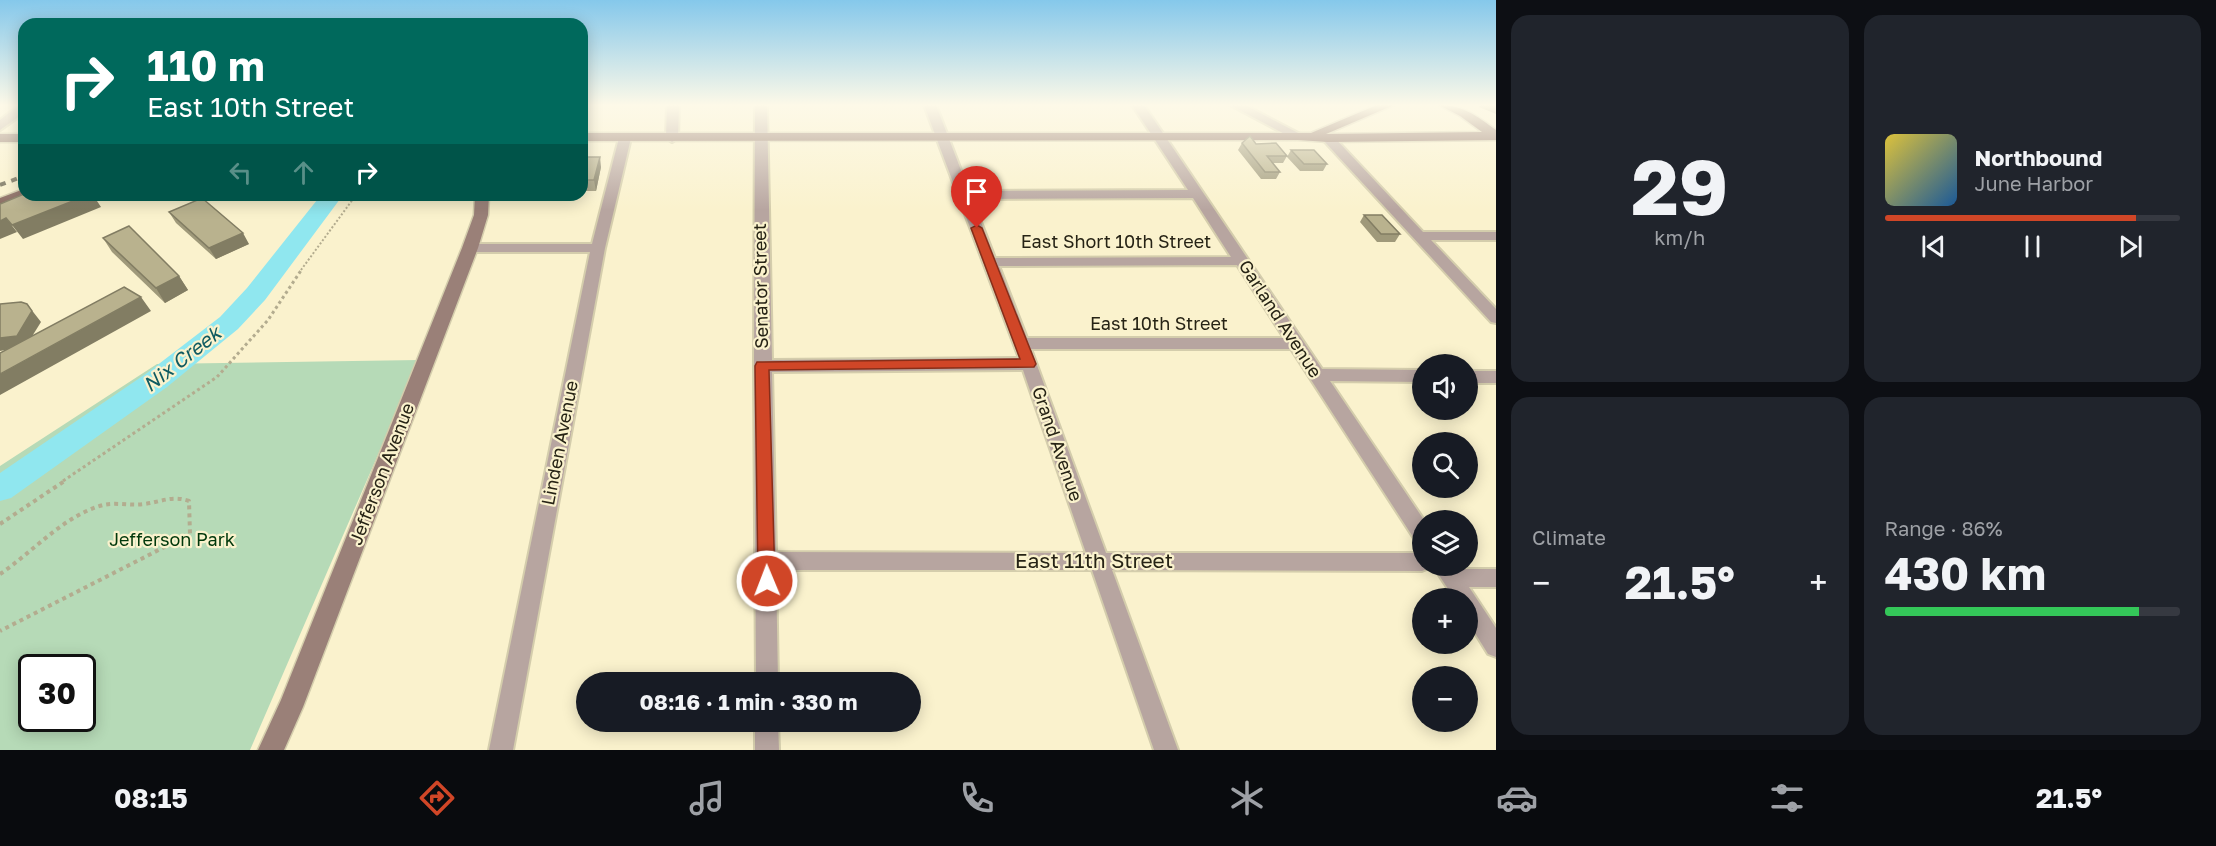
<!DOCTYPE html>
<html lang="en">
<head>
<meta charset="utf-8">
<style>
  body { margin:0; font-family:"Golos Text",sans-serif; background:#20242c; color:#f1f3f6; height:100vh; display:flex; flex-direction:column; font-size:22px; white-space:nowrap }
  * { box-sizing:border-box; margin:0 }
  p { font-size:20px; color:#9ea1a6 }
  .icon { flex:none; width:33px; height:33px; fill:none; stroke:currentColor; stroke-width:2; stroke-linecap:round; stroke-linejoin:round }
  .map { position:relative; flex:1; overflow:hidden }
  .panel { display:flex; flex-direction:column; gap:15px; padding:15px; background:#0d0f14; width:720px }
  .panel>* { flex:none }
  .banner { position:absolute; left:18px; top:18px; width:570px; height:183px; border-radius:18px; box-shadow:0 3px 15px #0003; background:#00695c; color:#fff; overflow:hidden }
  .controls { position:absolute; left:1412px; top:354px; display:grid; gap:12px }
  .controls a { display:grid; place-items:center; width:66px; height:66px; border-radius:50%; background:#171b24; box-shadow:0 3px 15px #0003; font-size:30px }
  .speed { position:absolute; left:18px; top:654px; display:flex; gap:12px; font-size:30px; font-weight:700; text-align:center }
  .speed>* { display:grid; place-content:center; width:78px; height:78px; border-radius:50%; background:#171b24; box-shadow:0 3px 15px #0003; line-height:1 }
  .speed .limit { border:3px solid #111; border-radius:9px; background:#fff; color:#111 }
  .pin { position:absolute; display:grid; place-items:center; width:51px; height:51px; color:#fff; margin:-62px -26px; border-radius:50% 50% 50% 0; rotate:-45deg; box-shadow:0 0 6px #0007 }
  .pin .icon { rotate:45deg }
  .me { position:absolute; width:66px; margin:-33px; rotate:359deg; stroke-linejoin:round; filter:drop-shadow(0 0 4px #0008) }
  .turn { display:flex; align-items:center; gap:21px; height:126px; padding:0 30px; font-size:27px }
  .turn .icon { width:78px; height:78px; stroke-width:2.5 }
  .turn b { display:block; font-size:42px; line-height:51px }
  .lanes { display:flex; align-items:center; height:57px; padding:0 30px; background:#0003; justify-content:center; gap:30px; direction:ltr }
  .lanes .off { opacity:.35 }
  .big { font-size:45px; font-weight:700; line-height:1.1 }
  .panel .tile { flex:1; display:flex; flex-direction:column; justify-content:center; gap:9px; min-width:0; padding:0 21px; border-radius:18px; background:#20242c }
  .panel .dial { align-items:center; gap:0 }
  .dial b { font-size:78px; line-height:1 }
  .song { display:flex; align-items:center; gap:18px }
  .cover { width:72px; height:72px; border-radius:9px; background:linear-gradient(135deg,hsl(50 70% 55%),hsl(210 70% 35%)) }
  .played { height:6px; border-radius:3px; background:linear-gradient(90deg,#d04627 85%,#363941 85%) }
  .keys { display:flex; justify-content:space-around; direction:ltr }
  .heat { display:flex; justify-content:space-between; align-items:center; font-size:33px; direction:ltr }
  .charge { height:9px; border-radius:4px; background:linear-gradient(90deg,#34c759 86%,#363941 0) }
  .panel .tiles { flex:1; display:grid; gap:15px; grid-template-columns:repeat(2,1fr) }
  .trip { position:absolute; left:576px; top:672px; width:345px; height:60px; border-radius:30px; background:#171b24; box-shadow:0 3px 15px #0003; font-weight:700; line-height:60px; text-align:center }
  .dock { display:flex; height:96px; justify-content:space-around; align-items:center; background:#090b0e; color:#9ea1a6 }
  .dock .icon { width:42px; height:42px }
  .dock .active { color:#d04627 }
  .dock b { font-size:27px; color:#f1f3f6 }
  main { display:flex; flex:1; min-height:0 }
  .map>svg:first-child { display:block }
</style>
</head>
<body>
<main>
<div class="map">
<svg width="1496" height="750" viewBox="0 0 1496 750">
  <rect width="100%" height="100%" fill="#faf2cd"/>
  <!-- green -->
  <path fill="#b6dab7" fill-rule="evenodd" d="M419,360L250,750H0V466L157,364ZM32,668H82V718H32Z"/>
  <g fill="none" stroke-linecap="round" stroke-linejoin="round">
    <!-- river -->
    <path fill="#90e7ef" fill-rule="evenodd" d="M321,195H343L265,300L238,329L167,387L11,498L0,501V473L147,373L220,317L247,288Z"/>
    <defs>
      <path id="minor" d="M19,105H24V113L0,130V120Z
        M667,105H679L678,138L672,142L666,138Z
        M755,105H767L772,360L1019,358L924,105H936L969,191L1188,190L1132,105H1144L1322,369L1422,370V382L1330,381L1424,520L1422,542L1415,540L1291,349H1031L1106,553H1422V566H1430L1429,568L1422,571L1112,570L1178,750H1154L1092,570H776L778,682H756L754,366ZM1193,198L1231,257L995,258L972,199ZM1237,265L1284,338H1027L999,266ZM1023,370L1086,553L776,552L772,372Z
        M1230,105H1245L1304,136L1302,139H1294Z
        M625,134L631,138L605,248L513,750H489L590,252H470L463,248L470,244H592L619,138Z
        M1328,134L1332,135L1423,232H1496V240H1431L1496,309V323L1491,322L1324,141L1322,138Z
        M1467,371H1496V383H1467Z
        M1433,566H1454L1457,569H1496V587H1469L1496,628V657L1488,654L1467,620V598H1454Z
        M755,722H778L779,750H755Z"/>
      <path id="secondary" d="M475,195H489L488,215L478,248L303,707L284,750H258L281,700L462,248L474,215Z"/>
      <path id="primary" d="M1377,105H1394L1326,134L1482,132L1460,116L1439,105C1463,105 1477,116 1496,130V140L1328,142L1298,140L582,141V133H1311Z
        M0,134H24V142H0Z
        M24,189V195L29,196L0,207V198Z"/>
    </defs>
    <!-- minor casing -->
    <use href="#minor" stroke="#d4cdac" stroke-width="4"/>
    <!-- secondary casing -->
    <use href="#secondary" stroke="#d4cdac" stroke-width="3"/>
    <!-- primary casing -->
    <use href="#primary" stroke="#d4cdac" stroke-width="3"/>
    <!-- path-far2 -->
    <path stroke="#b3ac8f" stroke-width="2" stroke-dasharray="2 2" stroke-linecap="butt" d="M301,270L356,195"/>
    <!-- path-far1 -->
    <path stroke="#b3ac8f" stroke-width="3" stroke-dasharray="3 3" stroke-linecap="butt" d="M63,481L217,377L268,320L302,269"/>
    <!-- path -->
    <path stroke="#b3ac8f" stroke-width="4" stroke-dasharray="4 4" stroke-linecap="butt" d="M0,524L66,480
      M0,574C33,552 63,516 103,505C116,502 130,506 144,504C161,502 172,495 189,501L190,534L0,631"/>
    <!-- minor -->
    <use href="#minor" fill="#b7a5a0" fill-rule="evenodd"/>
    <!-- secondary -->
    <use href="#secondary" fill="#9a8078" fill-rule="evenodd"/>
    <!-- primary -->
    <use href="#primary" fill="#85665d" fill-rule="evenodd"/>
    <!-- rail -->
    <path stroke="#6d6853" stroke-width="4" stroke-dasharray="6 6" stroke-linecap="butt" d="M0,185L24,176"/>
  </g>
  <!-- wall -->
  <path fill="#9f997a" d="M1480,105H1496V114L1479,107Z
    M1242,143L1256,144L1287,156L1283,163H1272L1280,172L1276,179H1261L1238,150Z
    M1291,150L1327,164L1323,171H1300L1287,157Z
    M582,157L601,167L596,191H582Z
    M169,212L249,244L216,259L176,223Z
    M1364,215L1400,234L1395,242H1377L1360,222Z
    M103,238L179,276L188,290L165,303L112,252Z"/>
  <!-- shaded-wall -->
  <path fill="#827d63" d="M600,157L601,167L596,191L594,180Z
    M88,195H93L101,207L23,239L12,225Z
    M6,218L17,232L0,239V221Z
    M243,233L249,244L216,259L209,248Z
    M179,276L188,290L165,303L156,288Z
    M141,297L151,311L0,395V374Z
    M27,304L41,322L26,346L0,351V338Z"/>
  <!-- building -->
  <path fill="#b9b28e" stroke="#827d63" stroke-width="1.5" d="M1250,136L1256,144L1276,143L1287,156H1267L1280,172H1265L1242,143Z
    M1291,150H1314L1327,164H1304Z
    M582,157H600L594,180H582Z
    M24,194V195H88L12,225L6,218L0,221V204Z
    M202,198L243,233L209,248L169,212Z
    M1364,215H1382L1400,234H1381Z
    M129,226L179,276L156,288L103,238Z
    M124,287L141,297L0,374V353Z
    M21,302L27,304L32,311L17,336L0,338V304Z"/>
  <!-- sky -->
  <linearGradient id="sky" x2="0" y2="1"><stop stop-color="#85c8eb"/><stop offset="0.5" stop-color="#fdf9e8"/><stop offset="1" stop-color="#fdf9e8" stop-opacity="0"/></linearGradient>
  <rect width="1496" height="210" fill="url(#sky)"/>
  <!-- route -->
  <path fill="#d04627" stroke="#872e19" stroke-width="1.5" d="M977,225L982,228L1036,364L1034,367L769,370L775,581L773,586L767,588L761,586L758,581L755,366L757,362L1020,359L971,228Z"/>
  <g text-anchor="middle" stroke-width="4.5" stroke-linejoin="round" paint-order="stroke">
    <!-- street labels -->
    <g font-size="18" fill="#262315" stroke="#faf2cd">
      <text x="1116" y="248">East Short 10th Street</text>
      <text transform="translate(761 286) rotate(-91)" y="6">Senator Street</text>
      <text transform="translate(1280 319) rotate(57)" y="6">Garland Avenue</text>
      <text x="1159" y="330">East 10th Street</text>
      <text transform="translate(560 443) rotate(-79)" y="6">Linden Avenue</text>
      <text transform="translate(1057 444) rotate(71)" y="6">Grand Avenue</text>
      <text transform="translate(382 474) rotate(-69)" y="6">Jefferson Avenue</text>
    </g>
    <!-- park labels -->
    <g font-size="18" fill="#00380b" stroke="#faf2cd">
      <text x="172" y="546">Jefferson Park</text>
    </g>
    <!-- water labels -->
    <g font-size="20" font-style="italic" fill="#0e5a61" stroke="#faf2cd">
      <text transform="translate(182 359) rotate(-38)" y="7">Nix Creek</text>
    </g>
    <!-- near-street labels -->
    <g font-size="21" fill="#262315" stroke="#faf2cd">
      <text x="1094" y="568">East 11th Street</text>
    </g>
  </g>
</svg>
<div class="controls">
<a><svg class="icon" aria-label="sound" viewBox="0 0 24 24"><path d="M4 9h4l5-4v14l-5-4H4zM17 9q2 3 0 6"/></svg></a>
<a><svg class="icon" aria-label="search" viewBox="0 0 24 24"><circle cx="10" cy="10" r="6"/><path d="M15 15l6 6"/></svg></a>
<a><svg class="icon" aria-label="layers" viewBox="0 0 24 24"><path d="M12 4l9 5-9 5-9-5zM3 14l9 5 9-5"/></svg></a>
<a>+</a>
<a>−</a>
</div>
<div class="speed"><div class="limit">30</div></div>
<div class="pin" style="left:977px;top:228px;background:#d93025"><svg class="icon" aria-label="arrive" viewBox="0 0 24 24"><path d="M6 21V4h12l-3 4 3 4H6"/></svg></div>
<svg class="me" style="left:767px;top:581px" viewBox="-20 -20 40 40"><circle r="17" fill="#d04627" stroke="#fff" stroke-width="3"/><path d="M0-11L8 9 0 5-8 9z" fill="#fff"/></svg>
<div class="trip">08:16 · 1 min · 330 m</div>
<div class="banner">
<div class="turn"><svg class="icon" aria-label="right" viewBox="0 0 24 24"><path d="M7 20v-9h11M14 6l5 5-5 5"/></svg><div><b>110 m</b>East 10th Street</div></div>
<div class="lanes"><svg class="icon off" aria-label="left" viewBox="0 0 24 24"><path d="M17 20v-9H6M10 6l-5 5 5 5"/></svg><svg class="icon off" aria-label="ahead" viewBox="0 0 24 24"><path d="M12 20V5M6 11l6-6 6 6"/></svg><svg class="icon" aria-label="right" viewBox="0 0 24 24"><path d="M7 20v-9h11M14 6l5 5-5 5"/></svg></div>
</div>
</div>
<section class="panel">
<div class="tiles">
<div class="tile dial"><b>29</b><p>km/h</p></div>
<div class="tile">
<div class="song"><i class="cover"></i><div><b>Northbound</b><p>June Harbor</p></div></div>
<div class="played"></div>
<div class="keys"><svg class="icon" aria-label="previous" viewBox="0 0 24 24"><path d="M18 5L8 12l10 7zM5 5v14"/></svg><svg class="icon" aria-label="pause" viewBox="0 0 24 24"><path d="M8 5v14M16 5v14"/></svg><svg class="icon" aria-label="next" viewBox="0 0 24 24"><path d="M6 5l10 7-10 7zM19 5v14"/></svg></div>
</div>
<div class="tile"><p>Climate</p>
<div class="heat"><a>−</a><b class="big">21.5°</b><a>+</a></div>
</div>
<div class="tile"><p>Range · 86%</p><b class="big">430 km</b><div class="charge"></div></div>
</div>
</section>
</main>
<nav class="dock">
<b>08:15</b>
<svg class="icon active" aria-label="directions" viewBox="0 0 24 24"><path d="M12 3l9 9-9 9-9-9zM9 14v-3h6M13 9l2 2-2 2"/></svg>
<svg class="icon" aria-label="music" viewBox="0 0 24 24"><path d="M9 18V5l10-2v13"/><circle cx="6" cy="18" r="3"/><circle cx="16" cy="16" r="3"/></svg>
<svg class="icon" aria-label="phone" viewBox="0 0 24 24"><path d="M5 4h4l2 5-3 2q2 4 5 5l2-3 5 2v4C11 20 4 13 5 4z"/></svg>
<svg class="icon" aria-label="climate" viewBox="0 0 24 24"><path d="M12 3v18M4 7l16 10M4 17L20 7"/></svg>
<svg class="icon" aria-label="car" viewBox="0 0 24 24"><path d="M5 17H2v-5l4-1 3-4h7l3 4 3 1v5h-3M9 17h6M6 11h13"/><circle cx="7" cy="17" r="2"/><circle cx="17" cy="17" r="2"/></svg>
<svg class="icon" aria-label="filters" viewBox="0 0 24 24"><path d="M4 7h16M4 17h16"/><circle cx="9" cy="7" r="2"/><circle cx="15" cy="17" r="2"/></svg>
<b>21.5°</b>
</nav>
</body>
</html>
